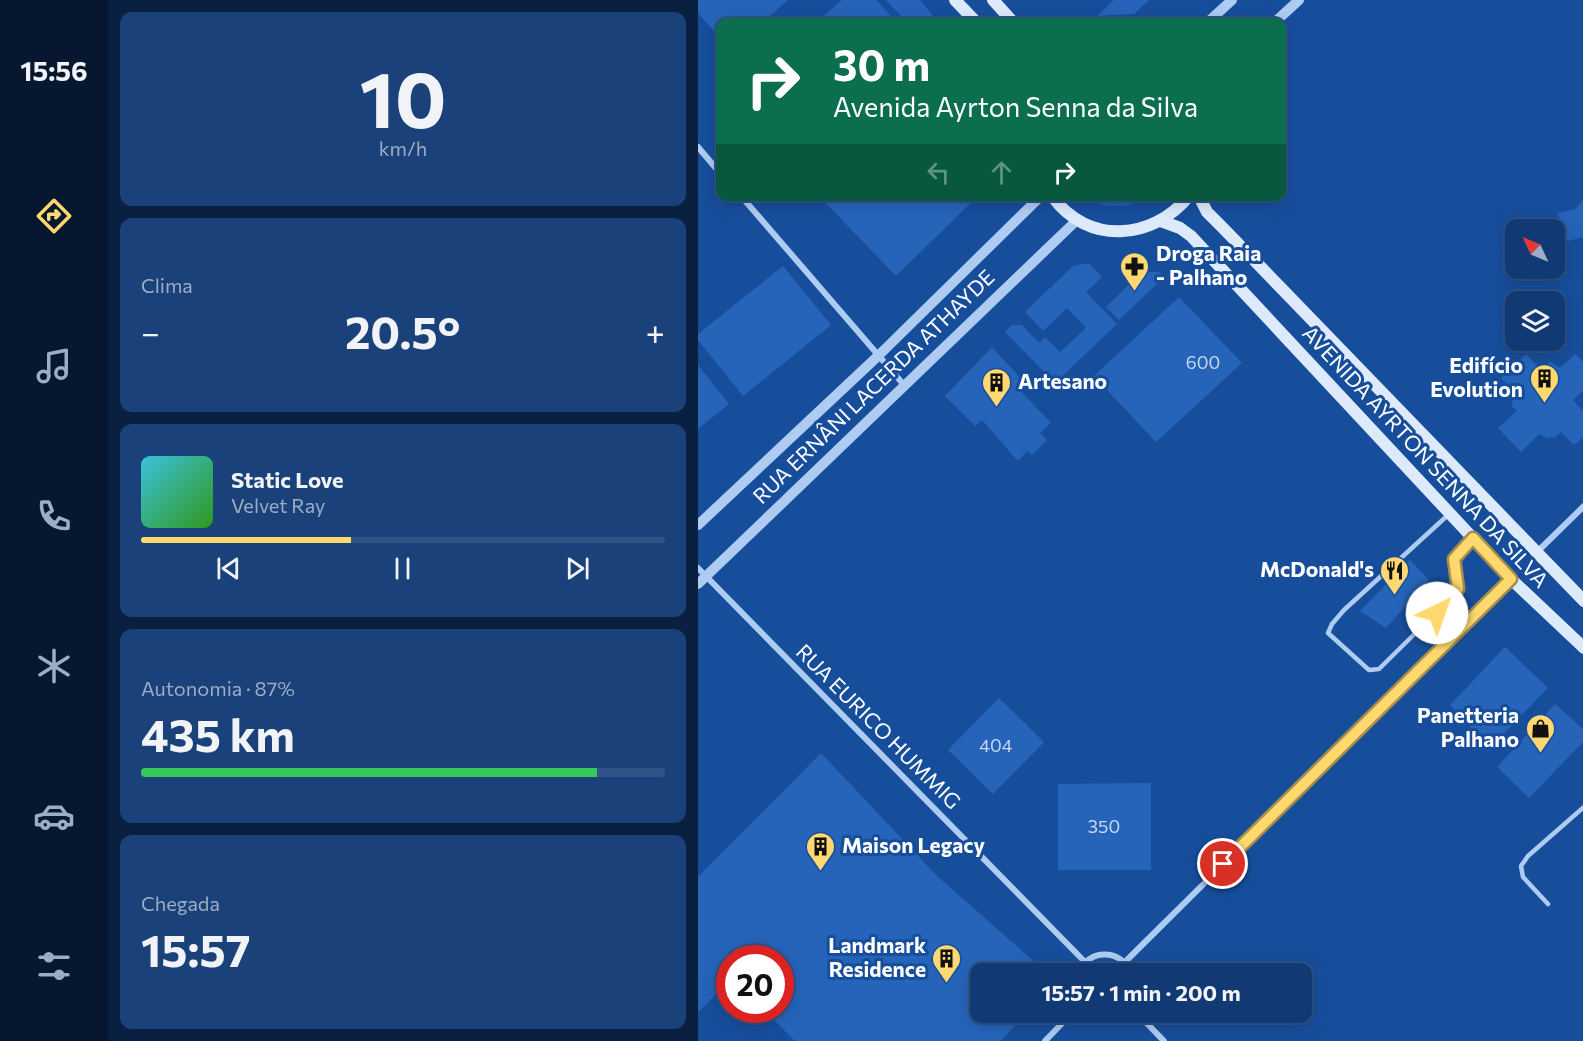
<!DOCTYPE html>
<html lang="pt">
<head>
<meta charset="utf-8">
<style>
  body { margin:0; font-family:Commissioner,sans-serif; background:#1a417a; color:#f1f3f6; height:100vh; display:flex; flex-direction:column; font-size:22px; white-space:nowrap }
  * { box-sizing:border-box; margin:0 }
  p { font-size:20px; color:#9cadc5 }
  .icon { flex:none; width:33px; height:33px; fill:none; stroke:currentColor; stroke-width:2; stroke-linecap:round; stroke-linejoin:round }
  .map { position:relative; flex:1; overflow:hidden }
  .side { display:flex; flex-direction:column; gap:12px; padding:12px; background:#092040; width:590px }
  .side>* { flex:none }
  .hud { position:absolute; left:18px; top:18px; width:570px; height:183px; border-radius:12px; box-shadow:0 3px 15px #0003,0 0 0 2px #305487; background:#0b6e4f; color:#fff; overflow:hidden }
  .needle { width:39px; rotate:314deg }
  .buttons { position:absolute; left:807px; top:219px; display:grid; gap:12px }
  .buttons a { display:grid; place-items:center; width:60px; height:60px; border-radius:12px; background:#113a75; box-shadow:0 3px 15px #0003,0 0 0 2px #305487; font-size:30px }
  .speed { position:absolute; left:18px; top:945px; display:flex; gap:12px; font-size:30px; font-weight:700; text-align:center }
  .speed>* { display:grid; place-content:center; width:78px; height:78px; border-radius:50%; background:#113a75; box-shadow:0 3px 15px #0003,0 0 0 2px #305487; line-height:1 }
  .speed .limit { border:9px solid #d22; background:#fff; color:#111 }
  .pin { position:absolute; display:grid; place-items:center; width:51px; height:51px; color:#fff; margin:-26px; border:3px solid #fff; border-radius:50%; box-shadow:0 2px 6px #0007 }
  .me { position:absolute; width:66px; margin:-33px; rotate:42deg; stroke-linejoin:round; filter:drop-shadow(0 0 4px #0008) }
  .turn { display:flex; align-items:center; gap:21px; height:126px; padding:0 18px; font-size:27px }
  .turn .icon { width:78px; height:78px; stroke-width:2.5 }
  .turn b { display:block; font-size:42px; line-height:51px }
  .lanes { display:flex; align-items:center; height:57px; padding:0 18px; background:#0003; justify-content:center; gap:30px; direction:ltr }
  .lanes .off { opacity:.35 }
  .big { font-size:45px; font-weight:700; line-height:1.1 }
  .side .card { flex:1; display:flex; flex-direction:column; justify-content:center; gap:9px; min-width:0; padding:0 21px; border-radius:12px; background:#1a417a }
  .side .dial { align-items:center; gap:0 }
  .dial b { font-size:78px; line-height:1 }
  .song { display:flex; align-items:center; gap:18px }
  .cover { width:72px; height:72px; border-radius:9px; background:linear-gradient(135deg,hsl(190 70% 55%),hsl(110 70% 35%)) }
  .played { height:6px; border-radius:3px; background:linear-gradient(90deg,#ffd96f 40%,#305487 40%) }
  .keys { display:flex; justify-content:space-around; direction:ltr }
  .heat { display:flex; justify-content:space-between; align-items:center; font-size:33px; direction:ltr }
  .charge { height:9px; border-radius:4px; background:linear-gradient(90deg,#34c759 87%,#305487 0) }
  .trip { position:absolute; left:272px; top:963px; width:342px; height:60px; border-radius:12px; background:#113a75; box-shadow:0 3px 15px #0003,0 0 0 2px #305487; font-weight:700; line-height:60px; text-align:center }
  main { display:flex; flex:1; min-height:0 }
  .tabs { display:flex; flex-direction:column; width:108px; justify-content:space-around; align-items:center; background:#07172f; color:#9cadc5 }
  .tabs .icon { width:42px; height:42px }
  .tabs .selected { color:#ffd96f }
  .tabs b { font-size:27px; color:#f1f3f6 }
  .map>svg:first-child { display:block }
</style>
</head>
<body>
<main>
<nav class="tabs">
<b>15:56</b>
<svg class="icon selected" aria-label="directions" viewBox="0 0 24 24"><path d="M12 3l9 9-9 9-9-9zM9 14v-3h6M13 9l2 2-2 2"/></svg>
<svg class="icon" aria-label="music" viewBox="0 0 24 24"><path d="M9 18V5l10-2v13"/><circle cx="6" cy="18" r="3"/><circle cx="16" cy="16" r="3"/></svg>
<svg class="icon" aria-label="phone" viewBox="0 0 24 24"><path d="M5 4h4l2 5-3 2q2 4 5 5l2-3 5 2v4C11 20 4 13 5 4z"/></svg>
<svg class="icon" aria-label="climate" viewBox="0 0 24 24"><path d="M12 3v18M4 7l16 10M4 17L20 7"/></svg>
<svg class="icon" aria-label="car" viewBox="0 0 24 24"><path d="M5 17H2v-5l4-1 3-4h7l3 4 3 1v5h-3M9 17h6M6 11h13"/><circle cx="7" cy="17" r="2"/><circle cx="17" cy="17" r="2"/></svg>
<svg class="icon" aria-label="filters" viewBox="0 0 24 24"><path d="M4 7h16M4 17h16"/><circle cx="9" cy="7" r="2"/><circle cx="15" cy="17" r="2"/></svg>
</nav>
<section class="side">
<div class="card dial"><b>10</b><p>km/h</p></div>
<div class="card"><p>Clima</p>
<div class="heat"><a>−</a><b class="big">20.5°</b><a>+</a></div>
</div>
<div class="card">
<div class="song"><i class="cover"></i><div><b>Static Love</b><p>Velvet Ray</p></div></div>
<div class="played"></div>
<div class="keys"><svg class="icon" aria-label="previous" viewBox="0 0 24 24"><path d="M18 5L8 12l10 7zM5 5v14"/></svg><svg class="icon" aria-label="pause" viewBox="0 0 24 24"><path d="M8 5v14M16 5v14"/></svg><svg class="icon" aria-label="next" viewBox="0 0 24 24"><path d="M6 5l10 7-10 7zM19 5v14"/></svg></div>
</div>
<div class="card"><p>Autonomia · 87%</p><b class="big">435 km</b><div class="charge"></div></div>
<div class="card"><p>Chegada</p><b class="big">15:57</b></div>
</section>
<div class="map">
<svg width="886" height="1041" viewBox="0 0 886 1041">
  <rect width="100%" height="100%" fill="#174e9c"/>
  <!-- green -->
  <path fill="#1f5fb6" d="M385,197H451C431,209 405,209 385,197Z"/>
  <!-- building -->
  <path fill="#2664ba" d="M0,0H90L65,22H22V38L0,13Z
    M144,0H178L199,22H119Z
    M188,0H222L240,22H209Z
    M416,0H451L436,14L399,16Z
    M121,196H280L198,276Z
    M886,199V237L866,242L860,213L877,209Z
    M391,263L404,277L388,292L419,324L357,383L307,332L314,325H324L341,343L347,337L362,352L388,328L369,308L345,331L327,312L375,266Z
    M85,266L133,325L45,396L0,340V334Z
    M444,272H461L466,277L421,320L408,307Z
    M481,297L544,363L458,442L396,376Z
    M294,347L324,380L318,386L353,423L342,433L349,440L334,455L329,451L320,461L284,420L277,426L247,396Z
    M828,354L843,370L852,362L862,368L877,354L886,363V390L875,400L886,412V436L876,445L863,432L857,437L850,438L841,434L823,452L800,428L819,411L814,406L815,391L803,378Z
    M0,365L31,404L0,429Z
    M712,560L731,580L688,628L662,611Z
    M807,647L850,688L792,748L752,705Z
    M301,698L346,742L295,794L250,750Z
    M857,704L886,730V741L831,798L799,767Z
    M123,753L238,875L338,963L339,974H282V1012H331L302,1041H97L66,1010H82V958H32V981L0,1012V877Z
    M453,783V870H360V784Z"/>
  <g fill="none" stroke-linecap="round" stroke-linejoin="round">
    <!-- service -->
    <path stroke="#aecbf2" stroke-width="4.5" d="M750,515L646,610L634,624L630,633L671,670L681,669L753,598L760,589L756,559L775,538
      M850,904L825,877L823,866L830,856L886,807"/>
    <!-- minor -->
    <path stroke="#aecbf2" stroke-width="6" d="M0,147L22,173
      M43,196L206,385
      M839,552L886,506
      M0,568L387,962
      M427,962L813,579
      M380,974C389,948 424,948 434,974
      M438,1012L466,1041
      M347,1041L375,1012"/>
    <!-- tertiary -->
    <path stroke="#aecbf2" stroke-width="10" d="M510,22L534,0
      M577,22L601,0
      M0,525L180,356L343,196
      M0,584L379,220"/>
    <!-- secondary -->
    <path stroke="#ddeafc" stroke-width="12" d="M257,0L278,22
      M295,0L315,22
      M354,196C390,246 455,240 491,196
      M501,196L509,212L525,228L886,601
      M463,221L482,228L493,236L813,579L886,648"/>
  </g>
  <g fill="none" stroke-linecap="round" stroke-linejoin="round">
    <defs>
      <path id="route" d="M525,864L813,579L775,538L756,559L760,589L739,613"/>
    </defs>
    <!-- route casing -->
    <use href="#route" stroke="#a68d48" stroke-width="15"/>
    <!-- route -->
    <use href="#route" stroke="#ffd96f" stroke-width="10"/>
  </g>
  <!-- icons -->
  <defs>
    <symbol id="pharmacy-pin" viewBox="-11 -11 22 30"><path d="M0 17L-7.5 6A9.5 9.5 0 1 1 7.5 6Z" fill="#ffd96f" stroke="#174e9c"/><path d="M-2-6h4v4h4v4h-4v4h-4v-4h-4v-4h4Z" fill="#111"/></symbol>
    <symbol id="building-pin" viewBox="-11 -11 22 30"><path d="M0 17L-7.5 6A9.5 9.5 0 1 1 7.5 6Z" fill="#ffd96f" stroke="#174e9c"/><path d="M-4-6H4V6H1V3H-1V6H-4ZM-2.5-4.3h1.7v1.8h-1.7ZM.8-4.3h1.7v1.8H.8ZM-2.5-1h1.7V.8h-1.7ZM.8-1h1.7V.8H.8Z" fill="#111"/></symbol>
    <symbol id="restaurant-pin" viewBox="-11 -11 22 30"><path d="M0 17L-7.5 6A9.5 9.5 0 1 1 7.5 6Z" fill="#ffd96f" stroke="#174e9c"/><path d="M-5-6h1v4h1v-4h1v4h1v-4h1v5L-1.5 .5V6h-2V.5L-5-1ZM5-6V6H3V1.5H1.5Q1.5-4 5-6Z" fill="#111"/></symbol>
    <symbol id="shop-pin" viewBox="-11 -11 22 30"><path d="M0 17L-7.5 6A9.5 9.5 0 1 1 7.5 6Z" fill="#ffd96f" stroke="#174e9c"/><path d="M-5-2.5h2.3a2.7 3.5 0 0 1 5.4 0H5L5.5 6h-11ZM-1.5-2.5h3a1.5 2.3 0 0 0-3 0Z" fill="#111"/></symbol>
  </defs>
  <g fill-rule="evenodd">
    <use href="#pharmacy-pin" x="420" y="250" width="33" height="45"/>
    <use href="#building-pin" x="830" y="362" width="33" height="45"/>
    <use href="#building-pin" x="282" y="366" width="33" height="45"/>
    <use href="#restaurant-pin" x="680" y="554" width="33" height="45"/>
    <use href="#shop-pin" x="826" y="712" width="33" height="45"/>
    <use href="#building-pin" x="106" y="830" width="33" height="45"/>
    <use href="#building-pin" x="232" y="942" width="33" height="45"/>
  </g>
  <g text-anchor="middle" stroke-width="6" stroke-linejoin="round" paint-order="stroke">
    <!-- number labels -->
    <g font-size="18" fill="#c9d8ee">
      <text x="505" y="369">600</text>
      <text x="298" y="752">404</text>
      <text x="406" y="833">350</text>
    </g>
    <!-- poi labels -->
    <g font-size="21" font-weight="bold" fill="#fff" stroke="#174e9c" text-anchor="end">
      <text x="458" y="261" text-anchor="start">Droga Raia<tspan x="458" dy="24">- Palhano</tspan></text>
      <text x="825" y="373">Edifício<tspan x="825" dy="24">Evolution</tspan></text>
      <text x="320" y="389" text-anchor="start">Artesano</text>
      <text x="676" y="577">McDonald's</text>
      <text x="821" y="723">Panetteria<tspan x="821" dy="24">Palhano</tspan></text>
      <text x="144" y="853" text-anchor="start">Maison Legacy</text>
      <text x="228" y="953">Landmark<tspan x="228" dy="24">Residence</tspan></text>
    </g>
    <!-- street labels -->
    <g font-size="21" fill="#fff" stroke="#174e9c">
      <text transform="translate(176 387) rotate(-44)" y="7">RUA ERNÂNI LACERDA ATHAYDE</text>
      <text transform="translate(727 457) rotate(47)" y="7">AVENIDA AYRTON SENNA DA SILVA</text>
      <text transform="translate(180 727) rotate(45)" y="7">RUA EURICO HUMMIG</text>
    </g>
  </g>
</svg>
<div class="buttons">
<a><svg class="needle" viewBox="-14 -14 28 28"><path d="M0-13l5 13h-10z" fill="#e53935"/><path d="M0 13l5-13h-10z" fill="#9cadc5"/></svg></a>
<a><svg class="icon" aria-label="layers" viewBox="0 0 24 24"><path d="M12 4l9 5-9 5-9-5zM3 14l9 5 9-5"/></svg></a>
</div>
<div class="speed"><div class="limit">20</div></div>
<div class="pin" style="left:525px;top:864px;background:#d93025"><svg class="icon" aria-label="arrive" viewBox="0 0 24 24"><path d="M6 21V4h12l-3 4 3 4H6"/></svg></div>
<svg class="me" style="left:739px;top:613px" viewBox="-20 -20 40 40"><circle r="19" fill="#fff"/><path d="M0-13L10 11 0 6-10 11z" fill="#ffd96f"/></svg>
<div class="trip">15:57 · 1 min · 200 m</div>
<div class="hud">
<div class="turn"><svg class="icon" aria-label="right" viewBox="0 0 24 24"><path d="M7 20v-9h11M14 6l5 5-5 5"/></svg><div><b>30 m</b>Avenida Ayrton Senna da Silva</div></div>
<div class="lanes"><svg class="icon off" aria-label="left" viewBox="0 0 24 24"><path d="M17 20v-9H6M10 6l-5 5 5 5"/></svg><svg class="icon off" aria-label="ahead" viewBox="0 0 24 24"><path d="M12 20V5M6 11l6-6 6 6"/></svg><svg class="icon" aria-label="right" viewBox="0 0 24 24"><path d="M7 20v-9h11M14 6l5 5-5 5"/></svg></div>
</div>
</div>
</main>
</body>
</html>
